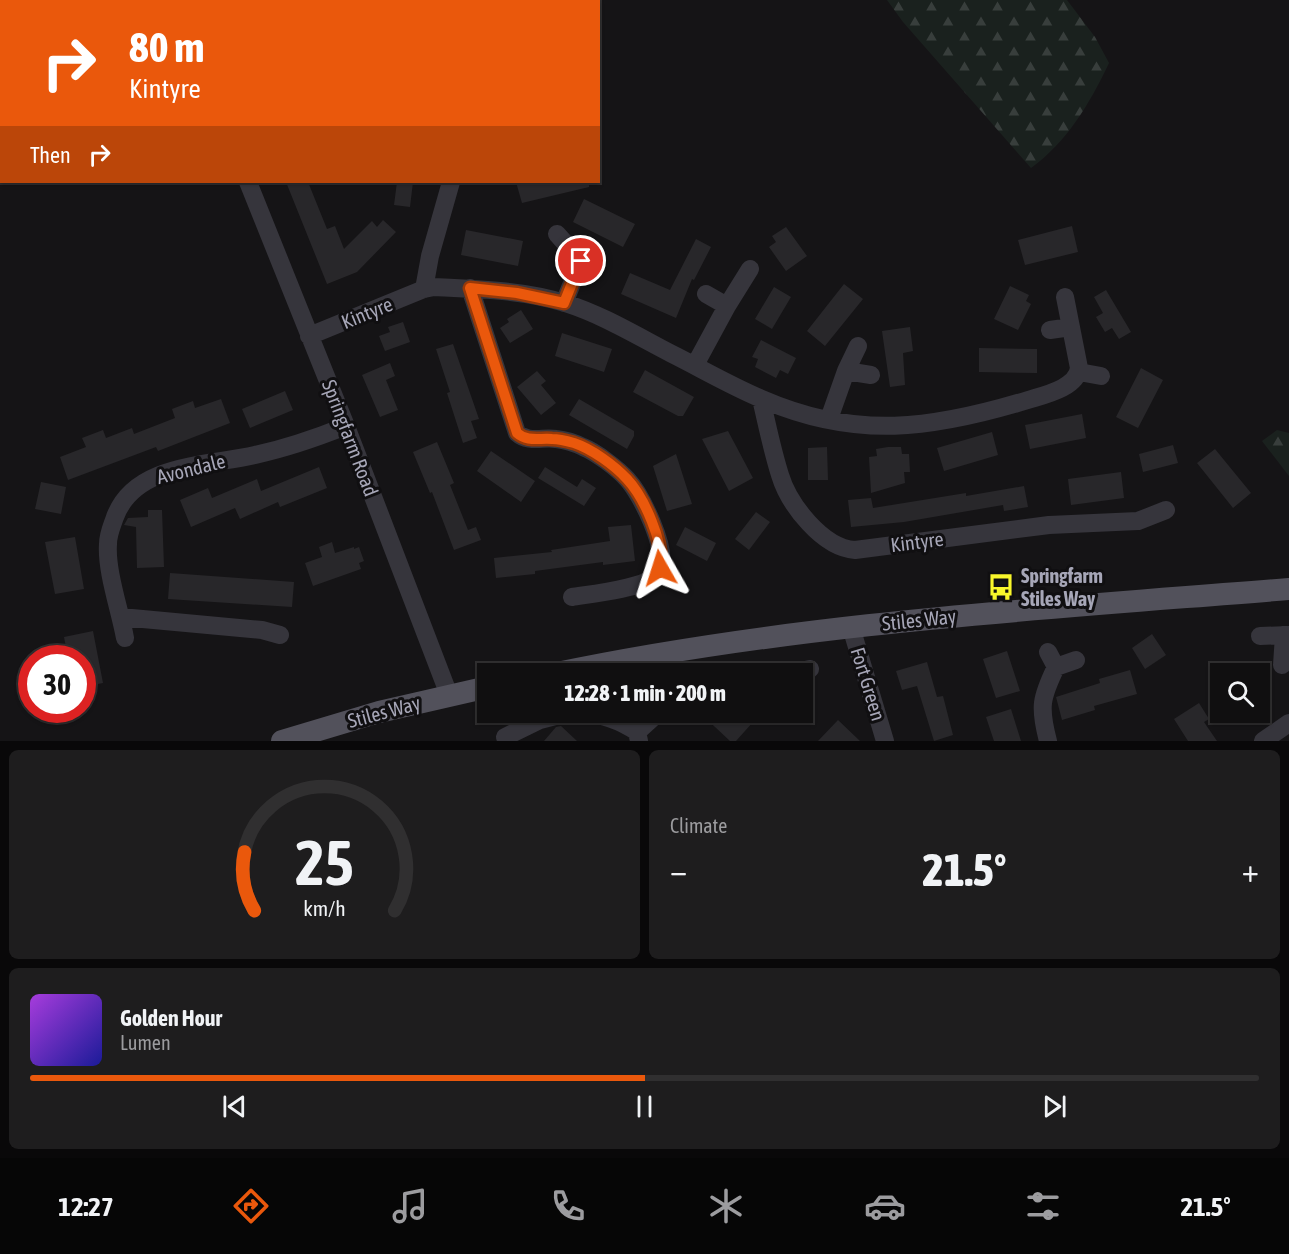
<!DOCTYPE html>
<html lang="en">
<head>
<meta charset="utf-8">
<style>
  body { margin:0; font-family:"Asap Condensed",sans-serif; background:#1e1d1e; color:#f1f3f6; height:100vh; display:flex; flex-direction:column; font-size:22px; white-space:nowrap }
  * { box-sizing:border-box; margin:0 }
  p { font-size:20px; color:#9c9c9f }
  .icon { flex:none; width:33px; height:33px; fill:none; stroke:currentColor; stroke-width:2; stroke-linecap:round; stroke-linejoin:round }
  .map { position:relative; height:741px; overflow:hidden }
  .side { display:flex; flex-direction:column; gap:9px; padding:9px; background:#090809; flex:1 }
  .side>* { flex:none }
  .banner { position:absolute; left:0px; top:0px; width:600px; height:183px; box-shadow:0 2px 4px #0004,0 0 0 2px #302f30; background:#ea580c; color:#fff; overflow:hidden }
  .fabs { position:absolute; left:1210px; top:663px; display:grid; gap:12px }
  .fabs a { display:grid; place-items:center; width:60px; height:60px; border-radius:0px; background:#100f10; box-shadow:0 2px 4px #0004,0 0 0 2px #302f30; font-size:30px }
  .speed { position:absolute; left:18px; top:645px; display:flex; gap:12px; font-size:30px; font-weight:700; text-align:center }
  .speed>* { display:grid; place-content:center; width:78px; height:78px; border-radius:50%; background:#100f10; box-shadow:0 2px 4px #0004,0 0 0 2px #302f30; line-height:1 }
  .speed .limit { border:9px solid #d22; background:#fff; color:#111 }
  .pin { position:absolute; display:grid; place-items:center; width:51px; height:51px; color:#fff; margin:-26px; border:3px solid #fff; border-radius:50%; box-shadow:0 2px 6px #0007 }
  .me { position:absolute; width:66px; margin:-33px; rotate:354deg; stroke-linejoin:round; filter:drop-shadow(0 0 4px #0008) }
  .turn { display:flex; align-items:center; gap:21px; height:126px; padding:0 30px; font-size:27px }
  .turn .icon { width:78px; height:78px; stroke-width:2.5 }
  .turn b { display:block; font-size:42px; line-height:51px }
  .then { display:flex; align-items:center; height:57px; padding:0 30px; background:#0003; gap:12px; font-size:22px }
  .big { font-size:45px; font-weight:800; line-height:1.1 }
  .side .tile { flex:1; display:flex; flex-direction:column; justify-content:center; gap:9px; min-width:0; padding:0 21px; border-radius:9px; background:#1e1d1e }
  .side .dial { align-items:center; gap:0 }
  .dial svg { height:156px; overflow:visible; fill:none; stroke:#302f30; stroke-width:7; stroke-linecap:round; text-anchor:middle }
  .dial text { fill:#f1f3f6; stroke:none }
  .song { display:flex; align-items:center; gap:18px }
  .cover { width:72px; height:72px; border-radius:9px; background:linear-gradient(135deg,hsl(280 70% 55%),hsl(240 70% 35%)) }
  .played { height:6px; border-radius:3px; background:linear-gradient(90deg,#ea580c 50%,#302f30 50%) }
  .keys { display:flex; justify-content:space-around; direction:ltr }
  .heat { display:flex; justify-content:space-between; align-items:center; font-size:33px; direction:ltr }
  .side .tiles { flex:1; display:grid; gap:9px; grid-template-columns:1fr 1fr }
  .tile:last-child { grid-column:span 2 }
  .trip { position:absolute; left:477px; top:663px; width:336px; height:60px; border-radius:0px; background:#100f10; box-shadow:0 2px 4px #0004,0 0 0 2px #302f30; font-weight:800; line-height:60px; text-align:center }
  .dock { display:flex; height:96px; justify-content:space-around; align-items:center; background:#060606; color:#9c9c9f }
  .dock .icon { width:42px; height:42px }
  .dock .selected { color:#ea580c }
  .dock b { font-size:27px; color:#f1f3f6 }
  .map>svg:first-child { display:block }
</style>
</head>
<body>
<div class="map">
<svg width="1289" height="741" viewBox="0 0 1289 741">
  <defs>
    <pattern id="forest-firs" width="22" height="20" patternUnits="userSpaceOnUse" patternTransform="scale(1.5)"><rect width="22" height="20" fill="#1a211e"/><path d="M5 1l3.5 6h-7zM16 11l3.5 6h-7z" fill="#383e3c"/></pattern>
  </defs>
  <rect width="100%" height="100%" fill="#151416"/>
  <!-- forest -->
  <path fill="url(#forest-firs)" d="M887,0H1067L1095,37L1109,63C1090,103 1067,142 1031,168L903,22Z
    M1277,430L1289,433V476L1262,441Z"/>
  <!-- building -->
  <path fill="#28272a" d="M286,182H308L327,229L335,226L344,249L372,221L377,227L383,220L396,232L357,272L327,284Z
    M397,182H413L410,207L394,205Z
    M516,182H589V187L522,203Z
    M584,199L635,224L623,247L573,222Z
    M1072,226L1078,252L1025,265L1018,240Z
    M786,227L807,256L786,271L769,247L776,242L772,236Z
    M466,230L523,241L518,266L461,255Z
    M696,239L711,247L694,280L692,279L676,318L621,294L630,273L670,290Z
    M844,284L863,299L825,346L807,331Z
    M1010,286L1029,295L1026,301L1031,304L1018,330L994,319Z
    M774,287L791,297L772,329L755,319Z
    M1106,290L1131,332L1119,339L1112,328L1105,332L1096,317L1103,313L1094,297Z
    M521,310L533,329L510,343L500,328L509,322L507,319Z
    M403,322L410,342L385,351L379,336L390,332L388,327Z
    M910,327L913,351L903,353L905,385L890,387L882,331Z
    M562,333L612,349L604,372L555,356Z
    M761,340L796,358L788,374L780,370L776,378L755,367L758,359L752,357Z
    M453,344L479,419L471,421L477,438L463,443L447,393L450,392L436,349Z
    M979,348L1037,349V373L979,372Z
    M390,363L395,376L386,380L398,410L380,417L362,375Z
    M1141,368L1163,380L1138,428L1116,417Z
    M645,370L694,397L683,416H678L633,392Z
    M537,371L546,381L541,385L556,403L541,415L517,387Z
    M285,391L293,410L250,428L242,409Z
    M221,399L230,423L158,451L156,447L68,480L60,457L86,447L82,438L103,430L106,438L132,428L134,434L175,418L172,409L193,401L195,408Z
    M579,399L634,431V436L627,449L569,415Z
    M1082,414L1086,438L1030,449L1025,425Z
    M728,431L753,478L729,491L702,439Z
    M992,432L998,455L944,471L937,448Z
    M437,442L454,483L450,485L468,530L476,527L481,540L454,550L432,492L430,493L413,452Z
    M1173,445L1178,463L1143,472L1139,454Z
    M827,447L828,480H808V448Z
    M888,447H901L902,454H909L910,472H904L905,483L871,493L869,457L877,456L876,449Z
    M1215,449L1251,493L1233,508L1197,463Z
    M491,451L535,481L521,502L477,471Z
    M676,454L692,504L667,511L653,466Z
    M319,467L327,488L280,507L278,502L240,519L235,508L191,527L180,500L208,488L212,498L257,479L261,491Z
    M545,467L577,487L582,479L596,488L584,506L538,478Z
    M1121,472L1124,498L1071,505L1068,479Z
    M41,482L66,487L61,514L35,509Z
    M1024,486L1028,507L1004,511L1003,505L904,522L851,527L848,500L871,498L873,508L966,493V496Z
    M148,510H162L164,567L137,568L136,527L124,525L128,518L148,517Z
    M756,512L770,522L749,550L735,539Z
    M631,525L635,561L603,565V562L535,571V574L496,578L494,558L552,552L551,550L610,541L608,527Z
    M685,527L716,543L707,561L676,545Z
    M75,537L84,589L55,594L45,542Z
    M332,542L335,553L354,547V549L359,547L364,561L359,563L361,569L313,586L305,563L322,557L319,547Z
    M170,573L294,582L292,607L168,599Z
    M93,631L103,683L82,687V658H68L64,637Z
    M1152,634L1166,655L1145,669L1132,648Z
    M1007,651L1020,691L996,698L983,659Z
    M927,662L937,697L943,696L953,735L934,741L917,686L902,690L896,671Z
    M1130,670L1137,694L1094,706L1095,710L1062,720L1056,697L1100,683L1099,679Z
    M1199,703L1209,719L1204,722L1217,741H1188L1174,719Z
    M1011,709L1021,741H994L986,717Z
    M699,712H762L736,741H730Z
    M838,720L860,741H818Z
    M561,726L577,741H544L556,727Z"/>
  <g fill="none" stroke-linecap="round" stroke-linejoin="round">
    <!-- minor -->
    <path stroke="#36353c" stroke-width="18" d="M175,0L176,2
      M248,182L346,426L449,695
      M557,234L581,261L564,303
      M470,288L517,433C528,443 543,437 556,439C565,440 575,443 583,447C596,452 618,469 627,479C641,494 668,549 660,568C659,572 655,576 652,578C638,589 591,594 572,597
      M424,289L430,256L451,182
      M706,294L727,306
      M1050,330L1071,327
      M309,336L424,289L434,287C478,289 523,290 565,303C603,315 637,336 672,354C702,369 731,386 762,399C856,440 933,429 1028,400C1044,395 1077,388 1079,368L1065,297
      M695,365L727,306L750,269
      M846,371L871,375
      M1079,372L1101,376
      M761,399C767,424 772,450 780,475C789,505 823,548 855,550L1049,525L1138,521L1166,510
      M829,419L846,371L858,346
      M121,617L262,630L280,635
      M851,627L885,741
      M1260,636L1289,635
      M125,638C120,610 106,571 108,544C108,534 112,526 115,517C135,463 208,466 255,455C287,448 316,438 346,426
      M1048,652L1056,667L1076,660
      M1282,665L1284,635
      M785,674L810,669
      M579,712C600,714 620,720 637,732L639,741
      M637,732L659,712
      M508,741L505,737L540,720L571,712
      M1048,741C1039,707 1041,698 1056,667
      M1263,741L1289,723"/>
    <!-- major -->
    <path stroke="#52515b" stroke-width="22" d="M552,674C795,623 1042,609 1289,589
      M282,741L379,712L488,687"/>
  </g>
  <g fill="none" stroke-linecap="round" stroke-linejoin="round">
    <defs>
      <path id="route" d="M581,261L564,303L517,293L470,288L517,433C527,442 539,438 552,439C559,439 567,441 574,443C592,449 614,465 627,479C644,497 665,544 660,568"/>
    </defs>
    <!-- route casing -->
    <use href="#route" stroke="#983908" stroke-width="15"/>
    <!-- route -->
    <use href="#route" stroke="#ea580c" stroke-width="10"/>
  </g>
  <!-- icons -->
  <defs>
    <symbol id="bus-bare" viewBox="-9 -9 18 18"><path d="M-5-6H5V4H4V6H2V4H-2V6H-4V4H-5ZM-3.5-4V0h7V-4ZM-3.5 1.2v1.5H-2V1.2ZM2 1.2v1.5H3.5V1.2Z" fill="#f8f62b" stroke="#100f11" stroke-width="2.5" paint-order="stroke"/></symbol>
  </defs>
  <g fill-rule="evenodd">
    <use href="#bus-bare" x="982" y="568" width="38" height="38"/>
  </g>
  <g text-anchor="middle" stroke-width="6" stroke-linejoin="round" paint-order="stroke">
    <!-- street labels -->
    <g font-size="20" fill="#a6a6b7" stroke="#100f11">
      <text transform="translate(367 313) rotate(-22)" y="7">Kintyre</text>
      <text transform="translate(350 438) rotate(69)" y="7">Springfarm Road</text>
      <text transform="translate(191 469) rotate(-14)" y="7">Avondale</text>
      <text transform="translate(917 542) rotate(-7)" y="7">Kintyre</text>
      <text transform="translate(919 620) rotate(-6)" y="7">Stiles Way</text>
      <text transform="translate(868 684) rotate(73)" y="7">Fort Green</text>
      <text transform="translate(384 712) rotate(-15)" y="7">Stiles Way</text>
    </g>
    <!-- poi labels -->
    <g font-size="20" font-weight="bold" fill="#a6a6b7" stroke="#100f11" text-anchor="start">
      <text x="1021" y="583">Springfarm<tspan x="1021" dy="23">Stiles Way</tspan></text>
    </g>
  </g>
</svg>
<div class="fabs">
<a><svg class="icon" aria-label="search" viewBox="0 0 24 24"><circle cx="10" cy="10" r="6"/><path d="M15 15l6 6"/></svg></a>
</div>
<div class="speed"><div class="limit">30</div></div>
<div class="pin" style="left:581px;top:261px;background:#d93025"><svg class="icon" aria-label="arrive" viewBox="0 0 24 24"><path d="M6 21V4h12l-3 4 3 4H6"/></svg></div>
<svg class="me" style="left:660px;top:568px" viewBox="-20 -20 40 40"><path d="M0-17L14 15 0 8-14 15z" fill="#ea580c" stroke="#fff" stroke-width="4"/></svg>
<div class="trip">12:28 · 1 min · 200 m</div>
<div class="banner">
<div class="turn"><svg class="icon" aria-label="right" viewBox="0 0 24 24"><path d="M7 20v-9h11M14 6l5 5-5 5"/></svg><div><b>80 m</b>Kintyre</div></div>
<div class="then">Then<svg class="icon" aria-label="right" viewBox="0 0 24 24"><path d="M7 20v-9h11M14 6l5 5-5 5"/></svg></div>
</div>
</div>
<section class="side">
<div class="tiles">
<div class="tile dial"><svg viewBox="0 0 100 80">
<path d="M14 69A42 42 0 1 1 86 69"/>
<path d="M14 69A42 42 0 0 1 9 39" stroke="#ea580c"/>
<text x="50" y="56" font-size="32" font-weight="700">25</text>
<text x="50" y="72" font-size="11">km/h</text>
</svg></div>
<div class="tile"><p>Climate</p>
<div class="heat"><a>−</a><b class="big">21.5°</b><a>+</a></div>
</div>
<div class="tile">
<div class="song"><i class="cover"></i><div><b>Golden Hour</b><p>Lumen</p></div></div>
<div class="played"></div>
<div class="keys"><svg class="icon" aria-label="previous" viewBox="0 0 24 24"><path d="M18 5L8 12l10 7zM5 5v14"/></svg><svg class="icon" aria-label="pause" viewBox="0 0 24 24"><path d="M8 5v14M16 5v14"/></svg><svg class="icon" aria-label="next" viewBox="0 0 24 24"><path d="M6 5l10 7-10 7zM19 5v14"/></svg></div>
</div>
</div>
</section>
<nav class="dock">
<b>12:27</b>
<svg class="icon selected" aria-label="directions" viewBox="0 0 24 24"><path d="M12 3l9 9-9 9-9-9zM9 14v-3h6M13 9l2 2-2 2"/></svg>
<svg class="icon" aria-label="music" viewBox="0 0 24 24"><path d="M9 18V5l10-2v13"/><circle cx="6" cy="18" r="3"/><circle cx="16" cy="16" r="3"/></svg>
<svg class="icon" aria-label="phone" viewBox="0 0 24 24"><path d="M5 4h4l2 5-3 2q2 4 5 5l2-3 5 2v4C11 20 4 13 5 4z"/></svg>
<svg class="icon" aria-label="climate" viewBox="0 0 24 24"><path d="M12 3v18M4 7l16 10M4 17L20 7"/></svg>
<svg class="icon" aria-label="car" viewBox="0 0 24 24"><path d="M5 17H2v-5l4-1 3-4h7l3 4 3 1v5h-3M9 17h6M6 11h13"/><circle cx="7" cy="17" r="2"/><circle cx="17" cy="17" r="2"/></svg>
<svg class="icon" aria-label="filters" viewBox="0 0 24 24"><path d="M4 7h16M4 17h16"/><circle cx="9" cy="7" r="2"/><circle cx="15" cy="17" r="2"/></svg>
<b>21.5°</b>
</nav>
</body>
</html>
